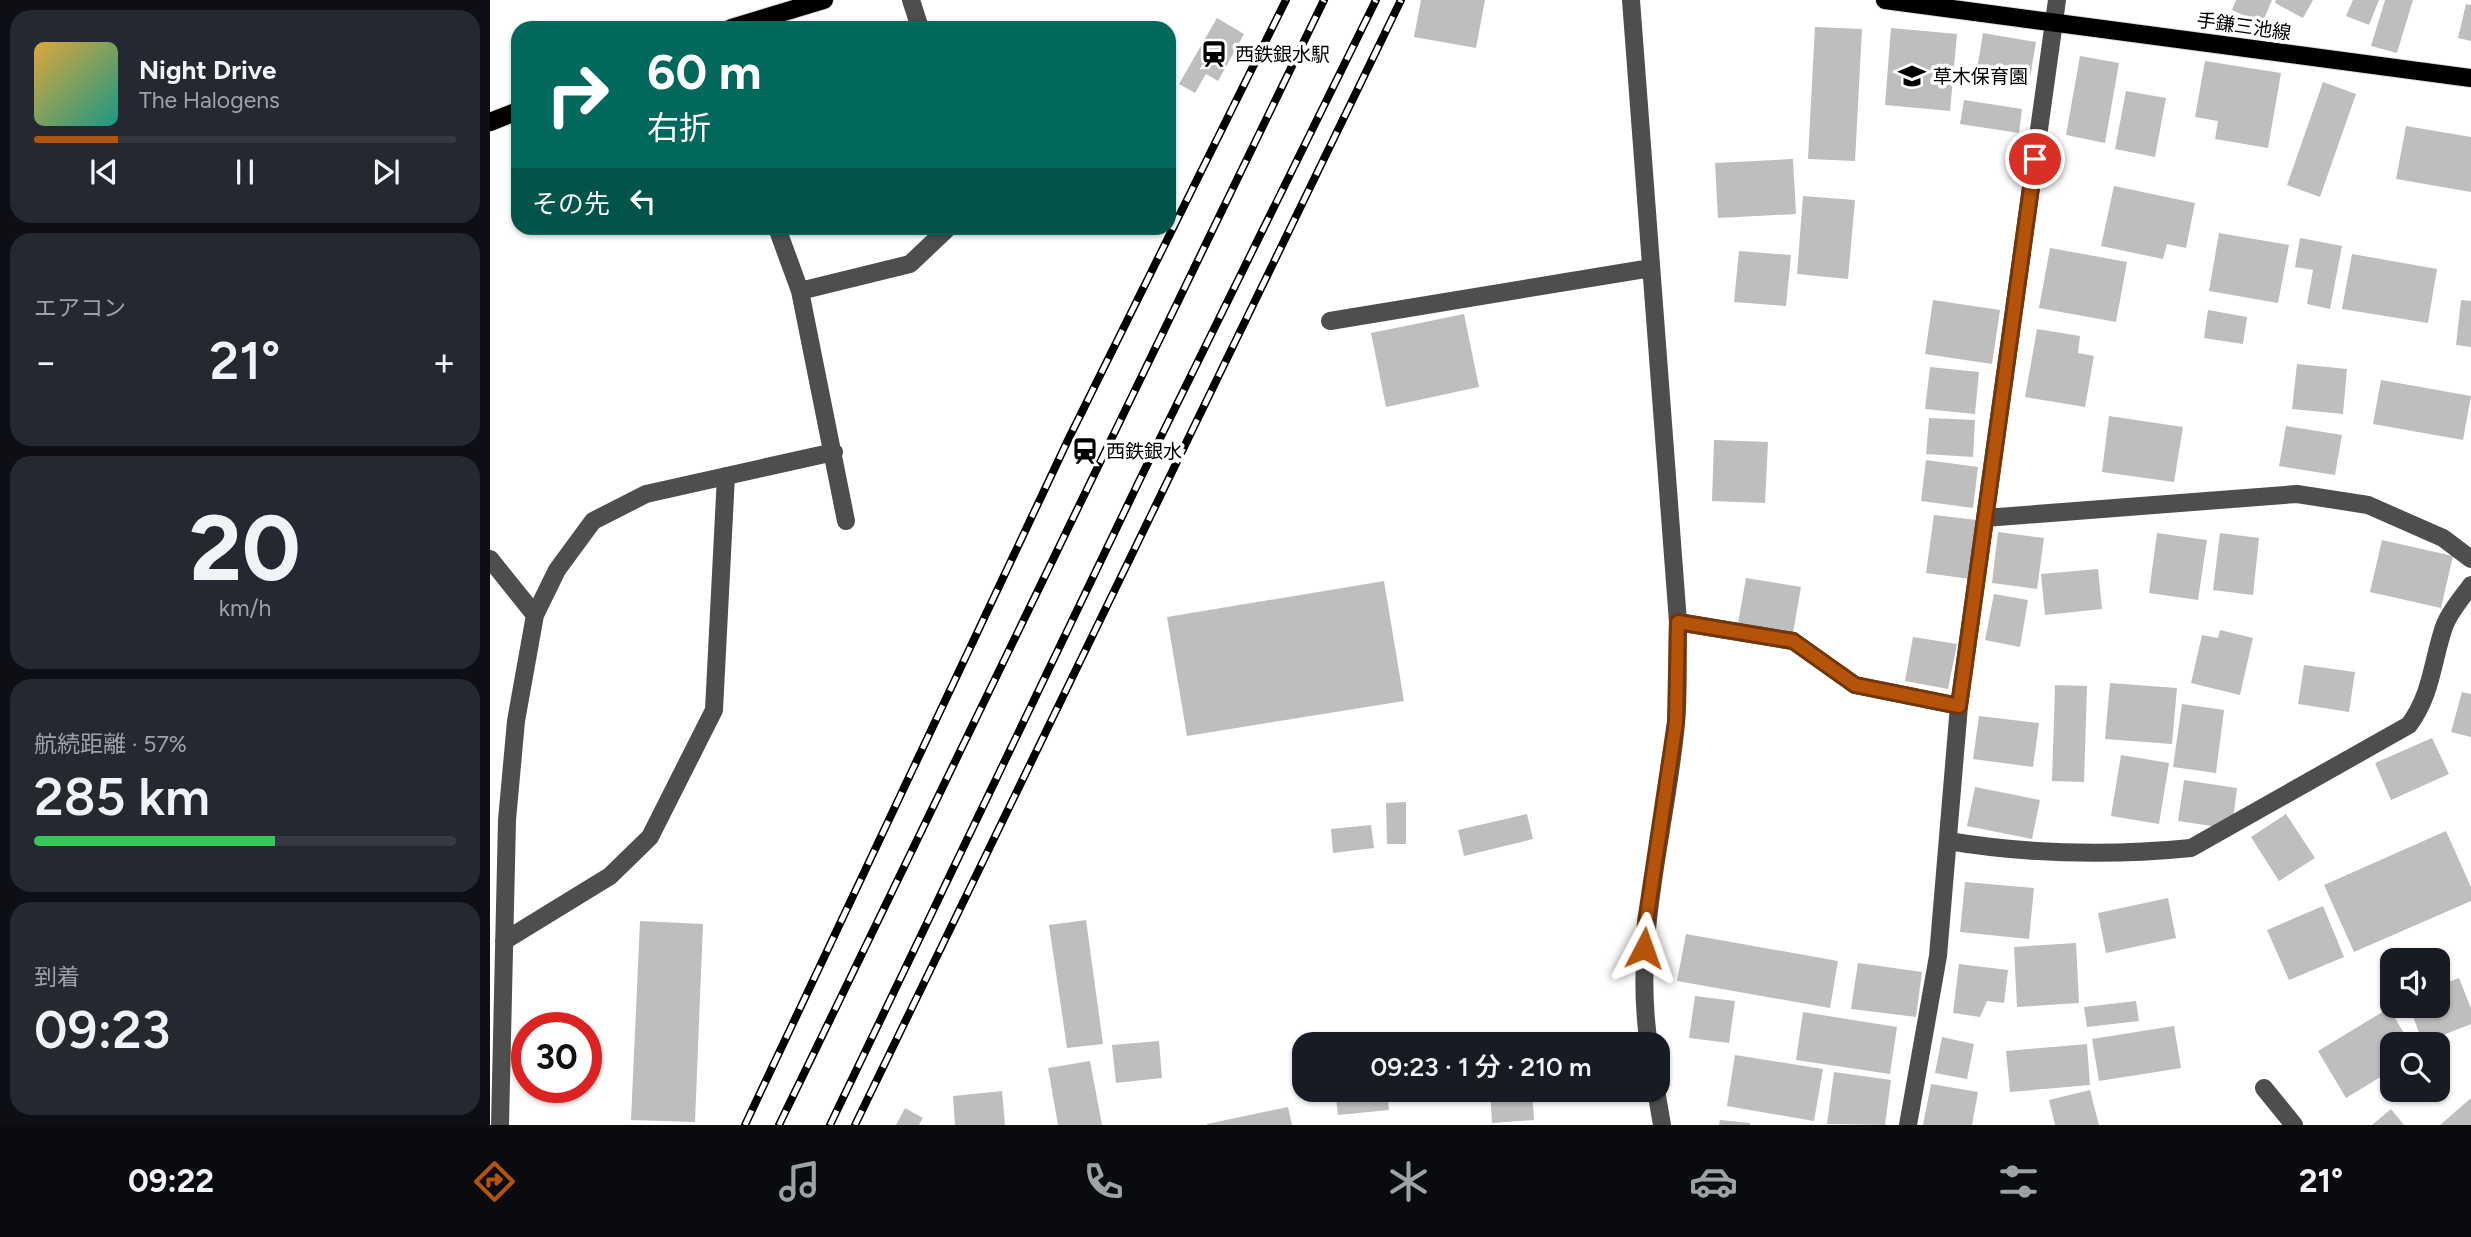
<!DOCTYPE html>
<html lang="ja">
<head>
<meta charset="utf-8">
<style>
  body { margin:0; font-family:Figtree,"Noto Sans JP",sans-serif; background:#242831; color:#f1f3f6; height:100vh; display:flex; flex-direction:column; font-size:26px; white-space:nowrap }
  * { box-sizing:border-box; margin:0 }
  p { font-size:23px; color:#9ea1a6 }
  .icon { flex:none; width:38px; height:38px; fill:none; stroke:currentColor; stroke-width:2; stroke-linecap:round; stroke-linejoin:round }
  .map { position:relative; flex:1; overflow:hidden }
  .details { display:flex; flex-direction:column; gap:10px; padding:10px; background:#0d0f14; width:490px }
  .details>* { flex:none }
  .hud { position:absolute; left:21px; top:21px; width:665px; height:214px; border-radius:21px; box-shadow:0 2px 5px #0004; background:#00695c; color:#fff; overflow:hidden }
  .fabs { position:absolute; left:1890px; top:948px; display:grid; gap:14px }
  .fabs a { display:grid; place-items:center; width:70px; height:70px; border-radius:14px; background:#171b24; box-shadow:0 2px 5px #0004; font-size:35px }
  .speed { position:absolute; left:21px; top:1012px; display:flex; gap:14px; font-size:35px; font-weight:700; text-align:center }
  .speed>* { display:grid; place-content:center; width:91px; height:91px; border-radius:50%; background:#171b24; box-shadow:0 2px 5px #0004; line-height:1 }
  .speed .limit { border:10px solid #d22; background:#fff; color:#111 }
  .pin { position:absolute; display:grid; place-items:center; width:60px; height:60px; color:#fff; margin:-30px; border:4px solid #fff; border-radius:50%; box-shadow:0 2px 7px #0007 }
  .me { position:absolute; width:77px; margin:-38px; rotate:4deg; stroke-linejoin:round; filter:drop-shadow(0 0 5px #0008) }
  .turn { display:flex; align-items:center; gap:24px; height:147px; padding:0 21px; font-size:32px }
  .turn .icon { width:91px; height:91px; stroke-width:2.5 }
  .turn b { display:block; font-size:49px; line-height:60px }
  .then { display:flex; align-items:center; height:66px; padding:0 21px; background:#0003; gap:14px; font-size:26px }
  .big { font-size:52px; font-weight:600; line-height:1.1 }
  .details .card { flex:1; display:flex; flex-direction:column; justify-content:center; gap:10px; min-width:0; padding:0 24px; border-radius:21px; background:#242831 }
  .details .dial { align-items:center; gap:0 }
  .dial b { font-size:91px; line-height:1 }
  .song { display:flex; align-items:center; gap:21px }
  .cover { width:84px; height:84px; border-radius:10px; background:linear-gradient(135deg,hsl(40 70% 55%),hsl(170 70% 35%)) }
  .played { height:7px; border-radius:4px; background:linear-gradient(90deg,#b45309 20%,#363941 20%) }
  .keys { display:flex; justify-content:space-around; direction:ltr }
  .heat { display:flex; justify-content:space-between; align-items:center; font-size:38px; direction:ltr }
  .charge { height:10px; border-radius:5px; background:linear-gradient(90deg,#34c759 57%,#363941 0) }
  .trip { position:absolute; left:802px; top:1032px; width:378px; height:70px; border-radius:21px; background:#171b24; box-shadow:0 2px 5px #0004; font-weight:600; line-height:70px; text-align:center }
  .dock { display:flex; height:112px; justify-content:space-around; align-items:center; background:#090b0e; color:#9ea1a6 }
  .dock .icon { width:49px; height:49px }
  .dock .active { color:#b45309 }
  .dock b { font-size:32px; color:#f1f3f6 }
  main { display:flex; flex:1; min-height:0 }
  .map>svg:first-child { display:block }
</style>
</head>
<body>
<main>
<section class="details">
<div class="card">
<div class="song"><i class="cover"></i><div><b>Night Drive</b><p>The Halogens</p></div></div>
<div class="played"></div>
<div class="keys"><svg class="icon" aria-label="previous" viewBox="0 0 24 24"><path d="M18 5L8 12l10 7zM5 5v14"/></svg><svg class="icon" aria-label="pause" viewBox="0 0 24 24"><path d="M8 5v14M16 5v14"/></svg><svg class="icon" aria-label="next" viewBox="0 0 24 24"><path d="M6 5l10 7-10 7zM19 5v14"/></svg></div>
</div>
<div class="card"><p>エアコン</p>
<div class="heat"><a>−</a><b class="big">21°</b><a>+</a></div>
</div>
<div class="card dial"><b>20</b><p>km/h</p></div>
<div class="card"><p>航続距離 · 57%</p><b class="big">285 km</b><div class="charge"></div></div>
<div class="card"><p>到着</p><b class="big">09:23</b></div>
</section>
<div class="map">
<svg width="1981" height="1125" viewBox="0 0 1981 1125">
  <rect width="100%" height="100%" fill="#fff"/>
  <!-- building -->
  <path fill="#bebebe" d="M931,0H995L986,48L924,37Z
    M1746,0H1782L1772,24L1742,10Z
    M1786,0H1823L1813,18L1785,3Z
    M1863,0H1889L1879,25L1856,16Z
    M1895,0H1923L1907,53L1881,46Z
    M1976,4L1981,5V41L1968,38Z
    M727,18L754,34L728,81L716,74L705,93L689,84Z
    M1325,27L1372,29L1365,161L1318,159Z
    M1401,28L1467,34L1460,111L1395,105Z
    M1493,33L1546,42L1539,84L1486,75Z
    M1590,56L1629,63L1615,143L1576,135Z
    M1715,61L1791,73L1778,148L1725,139L1728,121L1705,117Z
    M1833,82L1866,94L1830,197L1797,185Z
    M1636,91L1676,98L1665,157L1625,149Z
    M1474,100L1532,109L1529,133L1470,124Z
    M1916,126L1981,137V192L1906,179Z
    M1303,159L1306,214L1228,218L1225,163Z
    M1624,186L1705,203L1696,248L1677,244L1673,259L1611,246Z
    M1313,196L1365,200L1358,279L1307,274Z
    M1729,233L1799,245L1788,303L1719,291Z
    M1810,238L1852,246L1840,309L1817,304L1823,270L1805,267Z
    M1560,248L1637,262L1626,322L1549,308Z
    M1249,251L1301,255L1296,306L1244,302Z
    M1862,254L1947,269L1938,323L1852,309Z
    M1443,300L1510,310L1502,364L1435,354Z
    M1971,300L1981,301V347L1966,345Z
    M1718,310L1757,317L1753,344L1714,338Z
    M974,314L989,387L896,407L881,333Z
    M1547,329L1590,336L1588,353L1604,356L1595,407L1535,397Z
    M1807,364L1857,369L1853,414L1802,409Z
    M1440,367L1489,372L1485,414L1435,409Z
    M1891,380L1981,396L1973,440L1883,424Z
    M1619,416L1693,427L1684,482L1612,472Z
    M1439,418L1485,420L1483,457L1436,454Z
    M1796,426L1852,435L1845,475L1789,466Z
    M1224,440L1278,442L1275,503L1222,501Z
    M1436,460L1488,467L1483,508L1431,501Z
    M1444,515L1487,520L1480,579L1436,573Z
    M1508,532L1554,538L1547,589L1502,583Z
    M1667,533L1717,540L1708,600L1659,593Z
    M1730,533L1769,538L1763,595L1723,590Z
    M1892,540L1963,556L1951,608L1880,592Z
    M1608,569L1612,609L1555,615L1551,574Z
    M1256,578L1311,587L1303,633L1248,623Z
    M894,581L914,701L697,736L677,617Z
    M1504,594L1538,600L1530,647L1495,640Z
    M1730,630L1763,638L1750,695L1701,683L1712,635L1728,638Z
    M1423,637L1467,644L1458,689L1415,681Z
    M1814,665L1865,672L1859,712L1808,704Z
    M1620,683L1687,688L1682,744L1615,739Z
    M1565,685L1597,686L1594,782L1562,781Z
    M1972,692L1981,694V737L1961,732Z
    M1692,704L1734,710L1726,773L1683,767Z
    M1489,716L1549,723L1543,767L1483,759Z
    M1942,738L1959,774L1901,800L1885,763Z
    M1631,755L1679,763L1669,824L1621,816Z
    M1694,780L1747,788L1742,829L1688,821Z
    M1485,787L1550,800L1542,839L1477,826Z
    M916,802V844H897L896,803Z
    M1037,814L1043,839L974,856L968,830Z
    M1796,814L1825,858L1789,881L1761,837Z
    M881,825L884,848L843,853L841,829Z
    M1956,831L1981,887V901L1864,952L1834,885Z
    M1475,882L1544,888L1539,939L1470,932Z
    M1678,898L1686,938L1616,953L1608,913Z
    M1833,906L1854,957L1799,980L1777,930Z
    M596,920L613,1044L577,1048L559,925Z
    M150,921L213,924L205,1122L141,1120Z
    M1196,934L1348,961L1340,1008L1187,981Z
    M1586,943L1589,1003L1527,1007L1524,947Z
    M1368,963L1432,972L1426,1017L1361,1009Z
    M1469,964L1518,970L1514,1003L1497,1001L1490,1017L1463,1013Z
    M1969,978L1981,1008V1024L1933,1043L1919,1006H1948V986Z
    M1205,996L1245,1001L1239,1043L1199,1038Z
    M1646,1001L1649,1021L1597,1027L1594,1007Z
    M1899,1008L1921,1045H1902V1070L1856,1098L1828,1051Z
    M1313,1012L1407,1027L1400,1074L1306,1060Z
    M1684,1026L1691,1068L1609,1081L1602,1039Z
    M1109,1037V1045H1057V1042Z
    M1452,1037L1484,1044L1477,1079L1445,1073Z
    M669,1041L672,1078L626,1083L622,1045Z
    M1597,1044L1600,1085L1520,1092L1516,1051Z
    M1245,1055L1333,1069L1324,1121L1237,1106Z
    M600,1061L612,1125H568L558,1068Z
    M1344,1072L1401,1080L1395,1125L1337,1124Z
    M1441,1084L1488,1092L1482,1125H1433Z
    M845,1090H897L899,1110L848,1115Z
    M928,1090H981V1096L929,1101Z
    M1000,1090H1042L1044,1120L1002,1123Z
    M1600,1090L1609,1125H1565L1559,1100Z
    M512,1091L515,1125H465L463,1096Z
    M1981,1098V1125H1950Z
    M798,1107L802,1125H717V1124Z
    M415,1108L433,1118L429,1125H406Z
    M1901,1109L1914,1125H1882Z
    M1230,1120L1260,1123V1125H1229Z"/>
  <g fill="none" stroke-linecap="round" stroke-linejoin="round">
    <defs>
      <path id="major" d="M1395,0L1981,78
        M241,28L334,0
        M0,122L28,111"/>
    </defs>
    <!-- major casing -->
    <use href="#major" stroke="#dbdbdb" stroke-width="20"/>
    <!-- minor -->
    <path stroke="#4e4e4e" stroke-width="18" d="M421,0L430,28
      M1141,0L1188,622C1187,656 1189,690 1186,723C1176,832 1142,936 1159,1045
      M287,228L310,291L356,521
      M310,291L420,264L458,228
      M840,321L1161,268
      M1495,518L1807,494L1878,505L1953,538L1981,559
      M0,559L45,615
      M1188,622L1303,641L1365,685L1469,706
      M1458,841C1537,854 1621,856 1701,848L1919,725C1942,694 1942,662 1954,627C1959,612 1972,598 1981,585
      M14,941L120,876L160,837L224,710L236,476
      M1774,1088L1804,1125
      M1166,1090L1172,1125
      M10,1125L17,820L26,721L45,615L67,570L103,521L156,494L344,452
      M1418,1125L1448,956L1469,706L1567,0"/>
    <!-- major -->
    <use href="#major" stroke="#000" stroke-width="18"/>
    <defs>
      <path id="rail" d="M255,1125L578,440L796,0
        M289,1125L834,0
        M340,1125L653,473L886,0
        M365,1125L911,0"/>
    </defs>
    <!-- rail casing -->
    <use href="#rail" stroke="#000" stroke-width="8"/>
    <!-- rail -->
    <use href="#rail" stroke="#fff" stroke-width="5" stroke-dasharray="16" stroke-linecap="butt"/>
  </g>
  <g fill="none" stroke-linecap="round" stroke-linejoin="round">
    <defs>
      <path id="route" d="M1154,948L1156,922L1186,722L1188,622L1303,641L1365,685L1469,706L1545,159"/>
    </defs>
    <!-- route casing -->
    <use href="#route" stroke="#753606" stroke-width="18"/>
    <!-- route -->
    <use href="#route" stroke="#b45309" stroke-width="12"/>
  </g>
  <!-- icons -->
  <defs>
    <symbol id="station-bare" viewBox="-9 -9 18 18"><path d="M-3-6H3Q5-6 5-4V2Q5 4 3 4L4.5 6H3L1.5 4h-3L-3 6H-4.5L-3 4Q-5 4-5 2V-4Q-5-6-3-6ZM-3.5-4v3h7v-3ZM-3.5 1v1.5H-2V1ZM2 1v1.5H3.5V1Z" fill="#000" stroke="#fff" stroke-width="2.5" paint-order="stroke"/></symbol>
    <symbol id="school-bare" viewBox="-9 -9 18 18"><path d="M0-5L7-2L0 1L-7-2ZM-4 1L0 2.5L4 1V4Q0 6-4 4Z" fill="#000" stroke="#fff" stroke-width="2.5" paint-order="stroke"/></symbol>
  </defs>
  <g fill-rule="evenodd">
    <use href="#station-bare" x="705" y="35" width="38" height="38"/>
    <use href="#school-bare" x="1403" y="57" width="38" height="38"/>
    <use href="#station-bare" x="576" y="432" width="38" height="38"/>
  </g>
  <g text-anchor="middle" stroke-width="7" stroke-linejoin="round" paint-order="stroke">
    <!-- street labels -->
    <g font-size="19" fill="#000" stroke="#fff">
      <text transform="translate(1754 26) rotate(8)" y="7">手鎌三池線</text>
    </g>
    <!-- poi labels -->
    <g font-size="19" fill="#000" stroke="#fff" text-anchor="start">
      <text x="745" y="61">西鉄銀水駅</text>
      <text x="1443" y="83">草木保育園</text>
      <text x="616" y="458">西鉄銀水</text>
    </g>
  </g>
</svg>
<div class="fabs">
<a><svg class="icon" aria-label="sound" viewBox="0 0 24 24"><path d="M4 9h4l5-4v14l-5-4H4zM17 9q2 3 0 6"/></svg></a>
<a><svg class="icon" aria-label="search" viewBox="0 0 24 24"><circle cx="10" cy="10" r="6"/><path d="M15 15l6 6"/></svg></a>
</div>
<div class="speed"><div class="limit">30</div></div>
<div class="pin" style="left:1545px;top:159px;background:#d93025"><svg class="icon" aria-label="arrive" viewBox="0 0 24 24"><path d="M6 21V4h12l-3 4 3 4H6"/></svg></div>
<svg class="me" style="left:1154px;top:948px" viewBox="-20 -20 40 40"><path d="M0-17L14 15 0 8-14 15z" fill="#b45309" stroke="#fff" stroke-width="4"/></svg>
<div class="trip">09:23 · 1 分 · 210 m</div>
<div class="hud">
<div class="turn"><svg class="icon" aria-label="right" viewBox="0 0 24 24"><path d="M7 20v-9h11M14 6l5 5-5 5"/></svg><div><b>60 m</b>右折</div></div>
<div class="then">その先<svg class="icon" aria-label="left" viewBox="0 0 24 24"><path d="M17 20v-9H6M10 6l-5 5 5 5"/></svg></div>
</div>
</div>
</main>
<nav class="dock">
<b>09:22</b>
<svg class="icon active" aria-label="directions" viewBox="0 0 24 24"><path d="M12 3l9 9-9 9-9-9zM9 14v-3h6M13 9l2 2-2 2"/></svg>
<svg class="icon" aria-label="music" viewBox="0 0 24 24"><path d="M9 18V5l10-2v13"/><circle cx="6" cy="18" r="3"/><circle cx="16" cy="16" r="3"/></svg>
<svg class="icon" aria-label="phone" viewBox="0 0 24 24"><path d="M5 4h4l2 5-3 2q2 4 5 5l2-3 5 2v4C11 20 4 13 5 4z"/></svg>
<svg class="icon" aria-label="climate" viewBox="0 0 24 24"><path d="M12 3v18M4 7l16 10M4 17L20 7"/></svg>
<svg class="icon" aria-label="car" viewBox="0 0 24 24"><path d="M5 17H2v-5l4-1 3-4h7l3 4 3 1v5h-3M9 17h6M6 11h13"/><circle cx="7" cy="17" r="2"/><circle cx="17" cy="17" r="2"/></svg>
<svg class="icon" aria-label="filters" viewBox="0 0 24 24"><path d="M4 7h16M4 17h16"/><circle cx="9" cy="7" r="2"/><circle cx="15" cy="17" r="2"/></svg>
<b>21°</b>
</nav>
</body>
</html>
